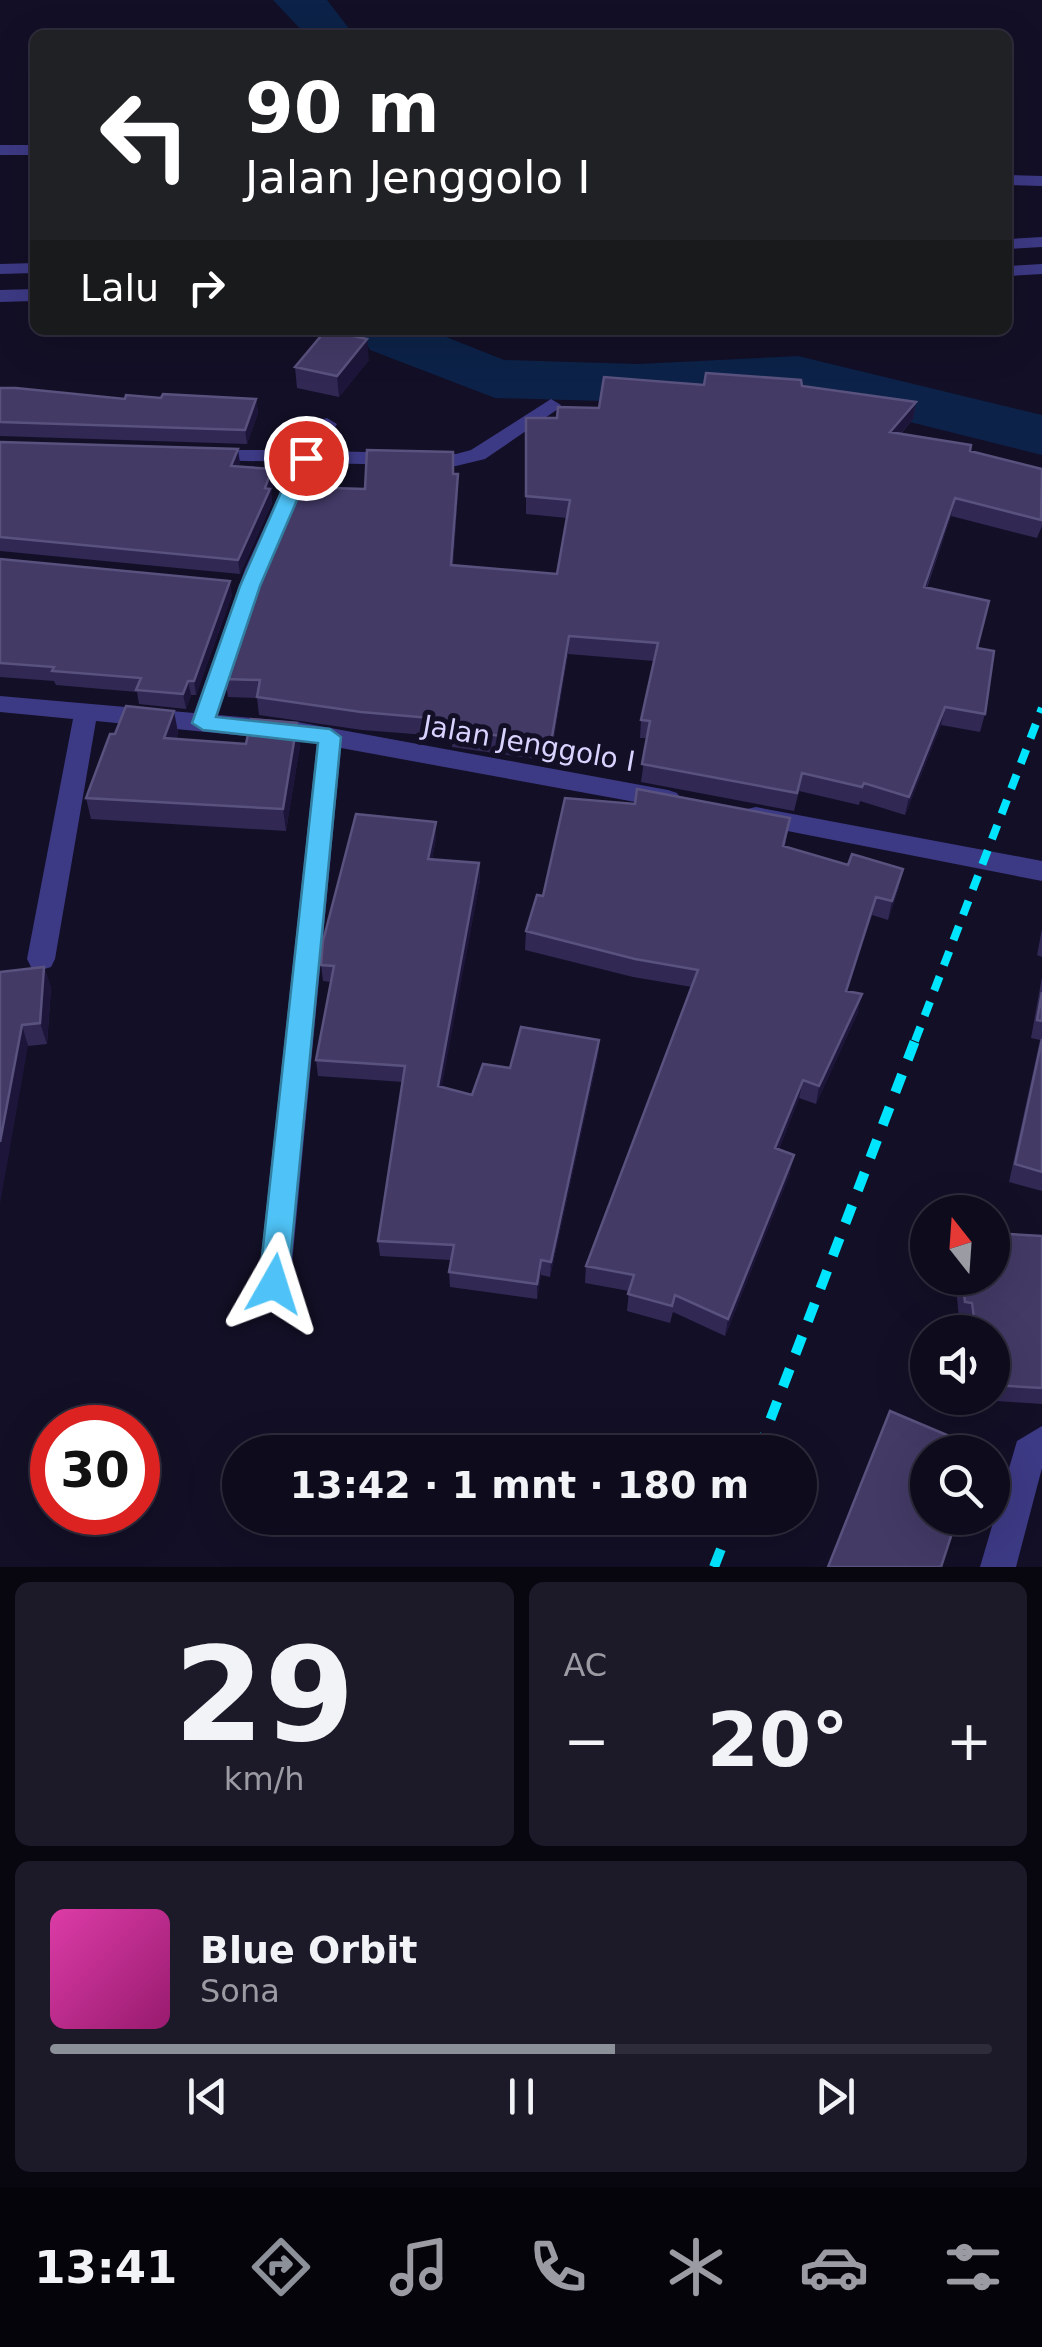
<!DOCTYPE html>
<html lang="id">
<head>
<meta charset="utf-8">
<style>
  body { margin:0; font-family:"DejaVu Sans",sans-serif; background:#1c1929; color:#f1f3f6; height:100vh; display:flex; flex-direction:column; font-size:38px; white-space:nowrap }
  * { box-sizing:border-box; margin:0 }
  p { font-size:32px; color:#9b9ba3 }
  .icon { flex:none; width:55px; height:55px; fill:none; stroke:currentColor; stroke-width:2; stroke-linecap:round; stroke-linejoin:round }
  .map { position:relative; height:1567px; overflow:hidden }
  .side { display:flex; flex-direction:column; gap:15px; padding:15px; background:#08060f; flex:1 }
  .side>* { flex:none }
  .banner { position:absolute; left:30px; top:30px; width:982px; height:305px; border-radius:15px; box-shadow:0 10px 40px #0002,0 0 0 2px #2e2b3b; background:#202124; color:#fff; overflow:hidden }
  .needle { width:65px; rotate:343deg }
  .tools { position:absolute; left:910px; top:1195px; display:grid; gap:20px }
  .tools a { display:grid; place-items:center; width:100px; height:100px; border-radius:50%; background:#0e0b1c; box-shadow:0 10px 40px #0002,0 0 0 2px #2e2b3b; font-size:50px }
  .speed { position:absolute; left:30px; top:1405px; display:flex; gap:20px; font-size:50px; font-weight:700; text-align:center }
  .speed>* { display:grid; place-content:center; width:130px; height:130px; border-radius:50%; background:#0e0b1c; box-shadow:0 10px 40px #0002,0 0 0 2px #2e2b3b; line-height:1 }
  .speed .limit { border:15px solid #d22; background:#fff; color:#111 }
  .pin { position:absolute; display:grid; place-items:center; width:85px; height:85px; color:#fff; margin:-42px; border:5px solid #fff; border-radius:50%; box-shadow:0 2px 10px #0007 }
  .me { position:absolute; width:110px; margin:-55px; rotate:6deg; stroke-linejoin:round; filter:drop-shadow(0 0 8px #0008) }
  .turn { display:flex; align-items:center; gap:35px; height:210px; padding:0 50px; font-size:45px }
  .turn .icon { width:130px; height:130px; stroke-width:2.5 }
  .turn b { display:block; font-size:70px; line-height:85px }
  .then { display:flex; align-items:center; height:95px; padding:0 50px; background:#0003; gap:20px; font-size:38px }
  .big { font-size:75px; font-weight:700; line-height:1.1 }
  .side .widget { flex:1; display:flex; flex-direction:column; justify-content:center; gap:15px; min-width:0; padding:0 35px; border-radius:15px; background:#1c1929 }
  .side .dial { align-items:center; gap:0 }
  .dial b { font-size:130px; line-height:1 }
  .song { display:flex; align-items:center; gap:30px }
  .cover { width:120px; height:120px; border-radius:15px; background:linear-gradient(135deg,hsl(320 70% 55%),hsl(320 70% 35%)) }
  .played { height:10px; border-radius:5px; background:linear-gradient(90deg,#8c9099 60%,#2e2b3b 60%) }
  .keys { display:flex; justify-content:space-around; direction:ltr }
  .heat { display:flex; justify-content:space-between; align-items:center; font-size:55px; direction:ltr }
  .side .tiles { flex:1; display:grid; gap:15px; grid-template-columns:1fr 1fr }
  .widget:last-child { grid-column:span 2 }
  .trip { position:absolute; left:222px; top:1435px; width:595px; height:100px; border-radius:50px; background:#0e0b1c; box-shadow:0 10px 40px #0002,0 0 0 2px #2e2b3b; font-weight:700; line-height:100px; text-align:center }
  .tabs { display:flex; height:160px; justify-content:space-around; align-items:center; background:#06040b; color:#9b9ba3 }
  .tabs .icon { width:70px; height:70px }
  .tabs .selected { color:#8c9099 }
  .tabs b { font-size:45px; color:#f1f3f6 }
  .map>svg:first-child { display:block }
</style>
</head>
<body>
<div class="map">
<svg width="1042" height="1567" viewBox="0 0 1042 1567">
  <rect width="100%" height="100%" fill="#130f26"/>
  <g fill="none" stroke-linecap="round" stroke-linejoin="round">
    <!-- river -->
    <path fill="#0c2248" fill-rule="evenodd" d="M273,0H327L354,35H306Z
      M358,330H429L504,360L638,364L798,356L1042,415V455L798,394L638,402L495,398L370,350Z"/>
    <!-- minor -->
    <path fill="#3d3a85" fill-rule="evenodd" d="M0,145H35V155H0Z
      M1008,175L1042,176V186L1008,185Z
      M551,399L561,405L558,409L485,459L456,466L315,463L267,569L218,715L298,722L668,790L677,793L681,799L677,805L668,808L341,748L290,1285L285,1295L274,1299L263,1295L258,1285L317,743L96,721L55,959L51,967L41,970L31,967L27,959L73,719L0,712V696L194,713L245,569L294,462L205,460L195,454L198,450H301L320,420L327,418L337,424L322,451L456,454L471,450Z
      M756,807L1042,861V881L747,823L743,816L747,809Z
      M1042,1426V1468L1016,1567H980L1017,1441Z"/>
    <!-- tertiary -->
    <path fill="#3d3a85" fill-rule="evenodd" d="M1042,237V247L1008,249V239Z
      M35,263V273L0,274V264Z
      M1042,264V274L1008,276V266Z
      M35,289V301L0,302V290Z"/>
    <!-- rail-far1 -->
    <path stroke="#00e5ff" stroke-width="8" stroke-dasharray="15 12" stroke-linecap="butt" d="M915,1041L1042,708"/>
    <!-- rail -->
    <path stroke="#00e5ff" stroke-width="10" stroke-dasharray="19 16" stroke-linecap="butt" d="M758,1452L916,1038
      M714,1567L733,1518"/>
  </g>
  <!-- wall -->
  <path fill="#312854" d="M369,360L339,397L297,388L295,367Z
    M704,385L802,386L916,402L913,419L901,434L1042,469V526L1037,538L951,516L927,588L977,648L985,714L980,732L941,725L905,815L860,801L859,805L799,791L794,811L641,782L647,738H640L641,720L654,661L568,654L550,761L452,747V737L362,730L259,715L257,698L228,697L225,679L365,489L458,474V492L453,566L557,574L567,518L526,514V418H557Z
    M0,388L125,399L161,398L256,399L258,413L247,444L0,436Z
    M0,442L240,463L238,467L272,469L274,483L271,493L272,503L240,574L0,551Z
    M0,559L232,595L196,695H191L186,709L139,704L137,692L56,685L54,681L0,677Z
    M174,711L178,733L176,739L246,744L300,745L286,831L91,819L86,798L115,734Z
    M790,818L785,846L899,887L888,920L872,915L847,991L858,1012L816,1104L799,1098L779,1149L790,1173L725,1336L673,1312L670,1323L627,1311L629,1291L585,1283L586,1266L692,987L633,977L525,950L526,931L543,896Z
    M436,838L432,859L479,863L480,880L441,1087L472,1095L510,1068L599,1040L598,1056L550,1277L541,1275L537,1299L450,1287L449,1272L451,1260L380,1256L378,1241L403,1082L318,1076L316,1060L331,982L323,981L321,965Z
    M1042,929V957L1037,955Z
    M44,967L51,988L47,1044L28,1046L0,972Z
    M1042,977V1191L1009,1182L1040,1040L1031,1038Z
    M1042,1236V1404L982,1400L981,1398H992V1332H968L966,1319L959,1318L955,1278H992Z"/>
  <!-- shaded-wall -->
  <path fill="#1d163a" d="M367,339L369,360L339,397L337,376Z
    M256,399L258,413L247,444L245,430Z
    M916,402L913,419L887,450L890,432Z
    M238,449L240,463L233,480L231,466Z
    M272,469L274,483L271,493L272,503L240,574L238,560Z
    M458,474V492L452,583L451,565Z
    M955,498L951,516L920,605L924,587Z
    M230,581L232,595L196,695L194,681Z
    M569,636L568,654L550,761L551,743Z
    M188,681L191,695L186,709L183,694Z
    M945,707L941,725L905,815L909,797Z
    M174,711L178,733L168,760L164,738Z
    M297,723L300,745L286,831L283,809Z
    M436,822V838L429,875L428,859Z
    M479,863L480,880L439,1102L438,1086Z
    M903,869L899,887L888,920L892,901Z
    M876,897L872,915L842,1009L846,991Z
    M44,967L51,988L47,1044L40,1023Z
    M862,994L858,1012L816,1104L819,1086Z
    M22,1025L28,1046L0,1204V1142Z
    M599,1040L598,1056L550,1277L551,1262Z
    M803,1080L799,1098L772,1166L775,1148Z
    M794,1155L790,1173L725,1336L728,1319Z
    M541,1260V1275L537,1299V1284Z"/>
  <!-- building -->
  <path fill="#433a66" stroke="#5a527e" stroke-width="2.5" d="M326,330L367,339L337,376L295,367Z
    M706,373L801,380L802,386L916,402L890,432L971,445L970,451L1042,469L1041,520L955,498L924,587L989,601L977,648L994,651L985,714L945,707L909,797L864,783L862,787L802,773L797,793L642,764L650,721L641,720L658,643L569,636L551,743L451,729L454,720L361,712L257,697L260,680L225,679L268,552L298,487L365,489L367,450L453,452V474H458L451,565L557,574L570,500L526,496V418H557L558,407L599,408L604,377L704,385Z
    M0,388H16L125,399L126,395L161,398L163,394L256,399L245,430L0,422Z
    M0,442L238,449L231,466L272,469L265,488L270,489L238,560L0,537Z
    M0,559L230,581L194,681H188L183,694L136,690L141,678L52,671L54,667L0,663Z
    M126,706L174,711L164,738L246,744L251,719L297,723L283,809L86,798L110,734H115Z
    M637,789L790,818L783,846L848,865L852,854L903,869L892,901L876,897L846,991L862,994L819,1086L803,1080L775,1148L794,1155L728,1319L675,1295L672,1306L628,1294L634,1275L586,1266L698,970L635,959L526,931L537,895L543,896L565,798L635,804Z
    M356,814L436,822L428,859L479,863L438,1086L472,1095L483,1064L510,1068L521,1027L599,1040L551,1262L541,1260L537,1284L449,1272L454,1245L378,1241L405,1066L316,1060L334,966L321,965L323,941Z
    M44,967L40,1023L22,1025L0,1142V972Z
    M1042,992V1021L1037,1020Z
    M1042,1039V1172L1015,1164Z
    M992,1233L1042,1236V1388L992,1385V1332H976L972,1303L965,1302L962,1278H992Z
    M890,1411L987,1452H928V1518H957L941,1567H828Z"/>
  <!-- route -->
  <path fill="#4fc3f7" stroke="#337fa1" stroke-width="2.5" d="M306,452L315,458L260,586L216,717L330,729L341,737L288,1284L284,1294L274,1298L264,1294L259,1284L318,743L203,730L192,723L240,586L296,458Z"/>
  <g text-anchor="middle" stroke-width="10" stroke-linejoin="round" paint-order="stroke">
    <!-- street labels -->
    <g font-size="28" fill="#d9d4ff" stroke="#130f26">
      <text transform="translate(529 743) rotate(10)" y="10">Jalan Jenggolo I</text>
    </g>
  </g>
</svg>
<div class="tools">
<a><svg class="needle" viewBox="-14 -14 28 28"><path d="M0-13l5 13h-10z" fill="#e53935"/><path d="M0 13l5-13h-10z" fill="#9b9ba3"/></svg></a>
<a><svg class="icon" aria-label="sound" viewBox="0 0 24 24"><path d="M4 9h4l5-4v14l-5-4H4zM17 9q2 3 0 6"/></svg></a>
<a><svg class="icon" aria-label="search" viewBox="0 0 24 24"><circle cx="10" cy="10" r="6"/><path d="M15 15l6 6"/></svg></a>
</div>
<div class="speed"><div class="limit">30</div></div>
<div class="pin" style="left:306px;top:458px;background:#d93025"><svg class="icon" aria-label="arrive" viewBox="0 0 24 24"><path d="M6 21V4h12l-3 4 3 4H6"/></svg></div>
<svg class="me" style="left:274px;top:1284px" viewBox="-20 -20 40 40"><path d="M0-17L14 15 0 8-14 15z" fill="#4fc3f7" stroke="#fff" stroke-width="4"/></svg>
<div class="trip">13:42 · 1 mnt · 180 m</div>
<div class="banner">
<div class="turn"><svg class="icon" aria-label="left" viewBox="0 0 24 24"><path d="M17 20v-9H6M10 6l-5 5 5 5"/></svg><div><b>90 m</b>Jalan Jenggolo I</div></div>
<div class="then">Lalu<svg class="icon" aria-label="right" viewBox="0 0 24 24"><path d="M7 20v-9h11M14 6l5 5-5 5"/></svg></div>
</div>
</div>
<section class="side">
<div class="tiles">
<div class="widget dial"><b>29</b><p>km/h</p></div>
<div class="widget"><p>AC</p>
<div class="heat"><a>−</a><b class="big">20°</b><a>+</a></div>
</div>
<div class="widget">
<div class="song"><i class="cover"></i><div><b>Blue Orbit</b><p>Sona</p></div></div>
<div class="played"></div>
<div class="keys"><svg class="icon" aria-label="previous" viewBox="0 0 24 24"><path d="M18 5L8 12l10 7zM5 5v14"/></svg><svg class="icon" aria-label="pause" viewBox="0 0 24 24"><path d="M8 5v14M16 5v14"/></svg><svg class="icon" aria-label="next" viewBox="0 0 24 24"><path d="M6 5l10 7-10 7zM19 5v14"/></svg></div>
</div>
</div>
</section>
<nav class="tabs">
<b>13:41</b>
<svg class="icon selected" aria-label="directions" viewBox="0 0 24 24"><path d="M12 3l9 9-9 9-9-9zM9 14v-3h6M13 9l2 2-2 2"/></svg>
<svg class="icon" aria-label="music" viewBox="0 0 24 24"><path d="M9 18V5l10-2v13"/><circle cx="6" cy="18" r="3"/><circle cx="16" cy="16" r="3"/></svg>
<svg class="icon" aria-label="phone" viewBox="0 0 24 24"><path d="M5 4h4l2 5-3 2q2 4 5 5l2-3 5 2v4C11 20 4 13 5 4z"/></svg>
<svg class="icon" aria-label="climate" viewBox="0 0 24 24"><path d="M12 3v18M4 7l16 10M4 17L20 7"/></svg>
<svg class="icon" aria-label="car" viewBox="0 0 24 24"><path d="M5 17H2v-5l4-1 3-4h7l3 4 3 1v5h-3M9 17h6M6 11h13"/><circle cx="7" cy="17" r="2"/><circle cx="17" cy="17" r="2"/></svg>
<svg class="icon" aria-label="filters" viewBox="0 0 24 24"><path d="M4 7h16M4 17h16"/><circle cx="9" cy="7" r="2"/><circle cx="15" cy="17" r="2"/></svg>
</nav>
</body>
</html>
